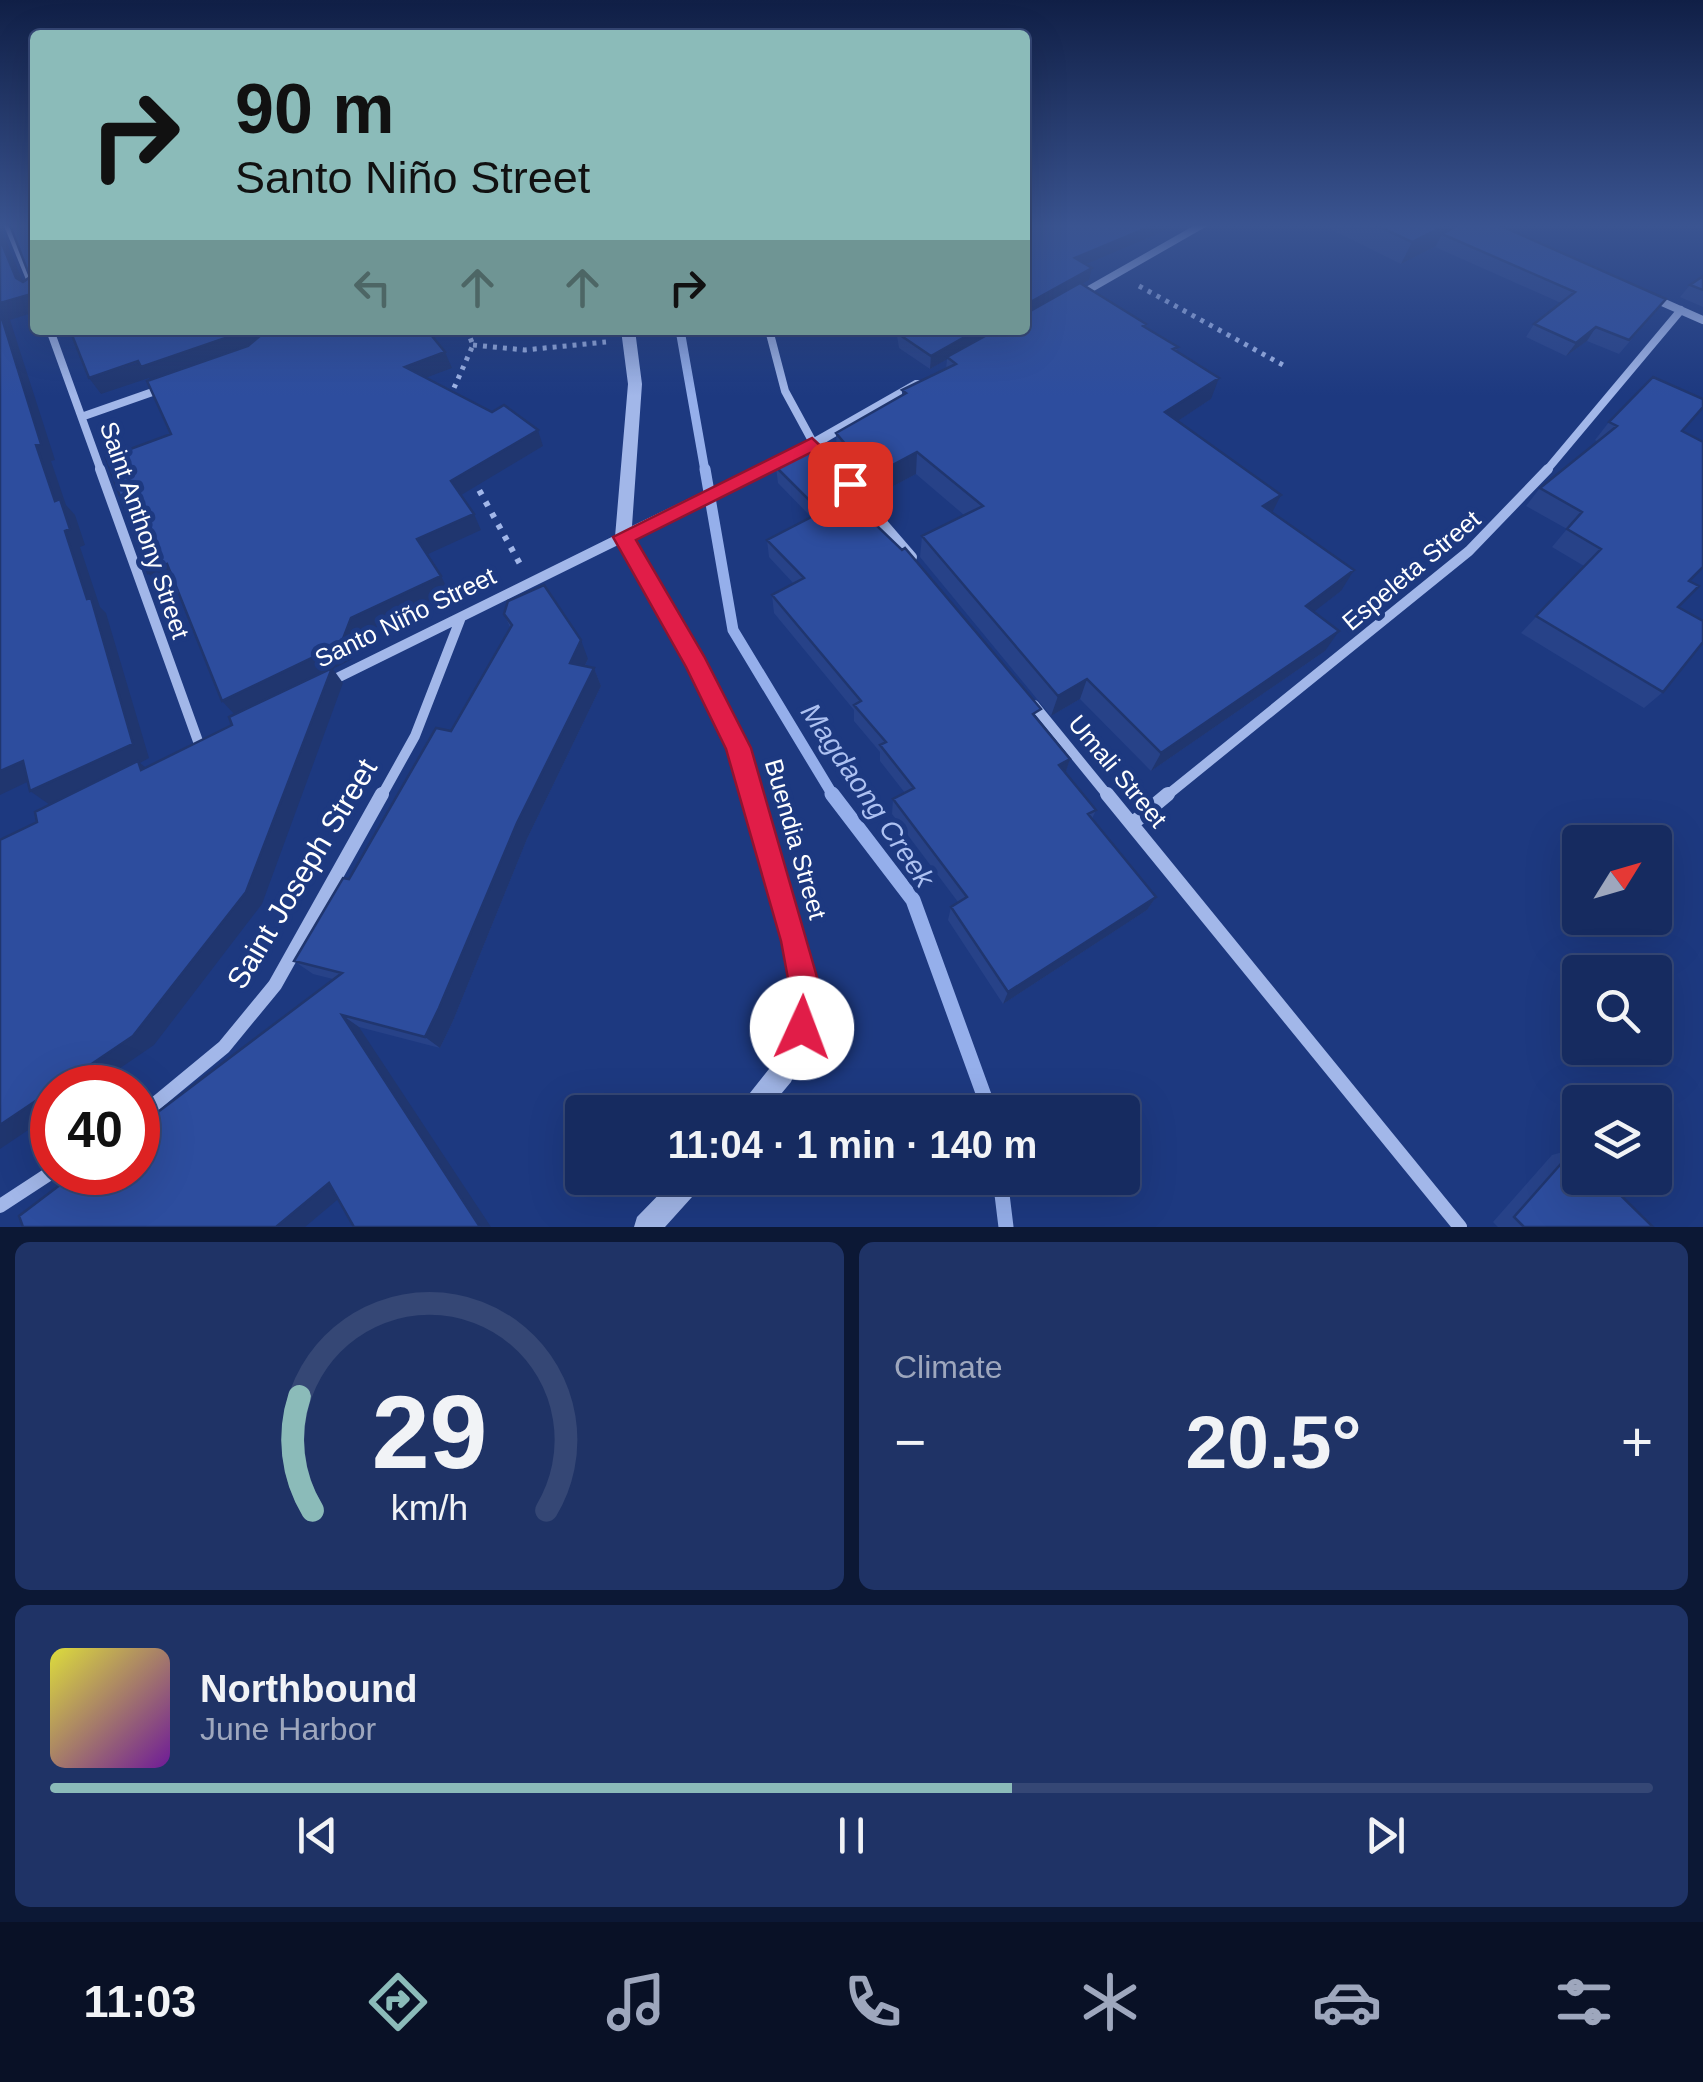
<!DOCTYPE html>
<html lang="en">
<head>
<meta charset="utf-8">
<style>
  body { margin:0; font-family:Arial,sans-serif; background:#1f3366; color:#f1f3f6; height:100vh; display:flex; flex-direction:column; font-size:38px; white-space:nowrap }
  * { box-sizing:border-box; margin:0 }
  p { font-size:32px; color:#9ea7bd }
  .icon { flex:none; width:55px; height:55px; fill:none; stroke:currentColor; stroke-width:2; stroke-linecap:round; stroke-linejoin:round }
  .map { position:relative; height:1227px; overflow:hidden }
  .details { display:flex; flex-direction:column; gap:15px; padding:15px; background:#0c1835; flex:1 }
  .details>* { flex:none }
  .top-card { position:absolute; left:30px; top:30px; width:1000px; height:305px; border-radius:10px; box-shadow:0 10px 40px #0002,0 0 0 2px #354775; background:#8bbbb9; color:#111; overflow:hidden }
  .needle { width:65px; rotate:53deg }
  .tools { position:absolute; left:1562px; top:825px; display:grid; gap:20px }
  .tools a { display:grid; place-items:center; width:110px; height:110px; border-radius:10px; background:#162b60; box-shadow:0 10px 40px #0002,0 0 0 2px #354775; font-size:50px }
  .speed { position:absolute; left:30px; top:1065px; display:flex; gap:20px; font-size:50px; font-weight:700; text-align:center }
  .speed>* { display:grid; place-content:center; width:130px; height:130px; border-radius:50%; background:#162b60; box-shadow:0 10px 40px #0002,0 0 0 2px #354775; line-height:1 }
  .speed .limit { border:15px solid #d22; background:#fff; color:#111 }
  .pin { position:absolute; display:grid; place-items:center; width:85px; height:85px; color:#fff; margin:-42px; border-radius:20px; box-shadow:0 5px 15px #0006 }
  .me { position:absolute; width:110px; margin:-55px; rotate:2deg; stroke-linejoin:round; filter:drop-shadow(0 0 8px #0008) }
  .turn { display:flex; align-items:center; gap:35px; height:210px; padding:0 40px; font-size:45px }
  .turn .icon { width:130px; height:130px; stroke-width:2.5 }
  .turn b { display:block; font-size:70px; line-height:85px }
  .lanes { display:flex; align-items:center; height:95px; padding:0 40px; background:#0003; justify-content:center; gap:50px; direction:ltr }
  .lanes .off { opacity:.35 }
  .big { font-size:75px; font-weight:700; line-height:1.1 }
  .details .tile { flex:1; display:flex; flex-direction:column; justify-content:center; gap:15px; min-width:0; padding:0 35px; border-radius:15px; background:#1f3366 }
  .details .dial { align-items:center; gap:0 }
  .dial svg { height:260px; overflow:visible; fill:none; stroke:#354775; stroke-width:7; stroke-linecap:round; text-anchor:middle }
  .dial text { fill:#f1f3f6; stroke:none }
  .song { display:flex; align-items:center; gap:30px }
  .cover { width:120px; height:120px; border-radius:15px; background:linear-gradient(135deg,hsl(60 70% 55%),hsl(280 70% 35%)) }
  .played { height:10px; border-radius:5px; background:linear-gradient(90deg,#8bbbb9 60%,#354775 60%) }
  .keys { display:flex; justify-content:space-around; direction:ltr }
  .heat { display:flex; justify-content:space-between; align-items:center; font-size:55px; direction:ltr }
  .details .tiles { flex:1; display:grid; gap:15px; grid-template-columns:1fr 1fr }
  .tile:last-child { grid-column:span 2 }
  .trip { position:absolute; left:565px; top:1095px; width:575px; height:100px; border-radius:10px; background:#162b60; box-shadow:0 10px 40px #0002,0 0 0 2px #354775; font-weight:700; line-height:100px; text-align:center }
  .menu { display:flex; height:160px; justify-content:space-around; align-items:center; background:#091126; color:#9ea7bd }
  .menu .icon { width:70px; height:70px }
  .menu .on { color:#8bbbb9 }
  .menu b { font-size:45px; color:#f1f3f6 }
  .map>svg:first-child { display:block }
</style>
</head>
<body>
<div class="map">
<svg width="1703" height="1227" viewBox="0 0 1703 1227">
  <rect width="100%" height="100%" fill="#1d3980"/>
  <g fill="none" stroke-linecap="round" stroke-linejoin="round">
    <!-- stream-far2 -->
    <path stroke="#95afeb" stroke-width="9" d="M680,330L705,471"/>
    <!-- stream-far1 -->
    <path stroke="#95afeb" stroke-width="11" d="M705,469L733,630L834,797"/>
    <!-- stream -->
    <path stroke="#95afeb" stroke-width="15" d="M832,794L913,900L990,1112
      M1000,1178L1006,1227"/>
    <!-- path-far1 -->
    <path stroke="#a2b7e9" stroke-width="5" stroke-dasharray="4 6" stroke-linecap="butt" d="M1139,286L1283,365
      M473,345L525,350L606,342
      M450,397L473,345L467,330"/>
    <!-- path -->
    <path stroke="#a2b7e9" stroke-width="6" stroke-dasharray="5 8" stroke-linecap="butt" d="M473,479L520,564"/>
    <!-- minor-far2 -->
    <path stroke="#a2b7e9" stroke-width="8" d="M8,225L35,291
      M1653,298L1703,320
      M50,330L101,471
      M769,330L785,391L816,448
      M84,416L164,388
      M1546,471L1681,310"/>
    <!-- minor-far1 -->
    <path stroke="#a2b7e9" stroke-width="10" d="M100,469L199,744
      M848,483L912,557
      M329,682L623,537
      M1034,705L1109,797
      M381,797L415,736L460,620
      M1165,797L1469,551L1548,469"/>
    <!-- minor -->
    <path stroke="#a2b7e9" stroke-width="14" d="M1107,794L1460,1227
      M1132,824L1168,794
      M138,1118L224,1047L275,985L382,794
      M0,1206L52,1172"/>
    <!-- tertiary -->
    <path fill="#a2b7e9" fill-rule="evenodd" d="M1195,225H1209L1073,303L1063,300Z
      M621,330H635L642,384L632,526L808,441L915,380H925L927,383L818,447L633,539L702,658L748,748L806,941L816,984L813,1029L791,1082L766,1112H738L742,1103L773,1064L789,1028L792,984L784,941L728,748L689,667L615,537L628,384Z
      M675,1178H705L701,1187L665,1227H634L637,1217Z"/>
  </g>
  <!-- wall -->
  <path fill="#274288" d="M1025,225H1175L1153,236L1086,264L1089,280L1081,284L1146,324V327L1178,347L1176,351L1211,399L1177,421L1272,513L1341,591L1314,611L1325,651L1151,771L1080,699L1051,716L920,557L922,536L964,515L916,474L871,498L837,454L836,433L902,395V390L946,369L947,359L930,369L899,348L896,330H1025Z
    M1322,225H1451L1448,231L1666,299L1619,354L1587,341L1566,356L1526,337L1534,324L1561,303L1435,247L1436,246L1401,264Z
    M1703,276V307L1680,297L1690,285Z
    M1609,422L1682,431L1689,581L1678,607L1663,692L1644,708L1521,633L1584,566L1552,547L1567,529L1526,506L1540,488L1598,442L1595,440Z
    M776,467L856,505L1070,759L1065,773L1096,810L1092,819L1156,897L1147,910L1003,1004L948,920L951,907L958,902L892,814L893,799L905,793L880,761V752L854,721V710L774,613L772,595L794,584L769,557L767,540L811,517L778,483Z
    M504,614L588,659L585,666L594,668L601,686L527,839L453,1021L440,1048L359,1027L354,1227L333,979L313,974L294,961L451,731L510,627Z
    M1574,1149L1653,1227H1498L1493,1222L1552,1155Z"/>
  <!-- shaded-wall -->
  <path fill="#20366f" d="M0,225H2L1,228L28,294L16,278L0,239Z
    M1154,225H1175L1153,236L1072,270L1075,258Z
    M1446,225H1451L1445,236L1442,234L1436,246L1401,264L1412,242Z
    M1092,268L1089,280L1025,316V304Z
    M35,293V312L10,320L55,460L51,461L66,505L75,515L85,545L80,547L100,607L106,613L149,758L140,763L155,775L50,805L30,791L87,599L36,445L0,312V303Z
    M1596,327L1587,341L1566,356L1576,343Z
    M244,330H258L256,344L153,384L149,378L101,394L89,378Z
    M977,330H998L930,369L931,356Z
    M445,352L452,368L412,383L405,367Z
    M1219,378L1211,399L1158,434L1165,412Z
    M538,430L543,446L458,497L451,481Z
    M917,452L916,474L871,498L872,476Z
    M856,490V507L820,526L819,510Z
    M1281,495L1270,517L1263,506Z
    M474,514L481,530L426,555L417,539Z
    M167,564L181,580L162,588L148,573Z
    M1354,570L1341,591L1294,627L1306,606Z
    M441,576L449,592L362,634L352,659L333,669L343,683L262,904L154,1045L91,1088H56L236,716L222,701L351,618Z
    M1339,631L1325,651L1151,771L1161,753Z
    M581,640L588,659L577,682L570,663Z
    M594,668L601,686L527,839L453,1021L440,1048L425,1037L517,823Z
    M1087,679L1080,699L1051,716L1058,696Z
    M1070,759L1065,774L1059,765Z
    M23,761L42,775L0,795V771Z
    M1156,897L1147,910L1003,1004L1008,992Z
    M342,1015L359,1027L491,1227H480Z
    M52,1090V1114L0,1149V1125Z
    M329,1183L349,1190L305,1227H276Z"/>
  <!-- building -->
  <path fill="#2d4d9e" stroke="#20366f" stroke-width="2.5" d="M10,225H35V293L0,303V239L16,278L23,282L30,277Z
    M1025,225H1154L1075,258L1092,268L1025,305Z
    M1376,225H1446L1412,242Z
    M1458,225H1499L1666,299L1629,340L1596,327L1576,343L1534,324L1575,292L1442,234Z
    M1703,276V290L1690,285Z
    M1080,283L1146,324L1143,326L1178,347L1173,349L1219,378L1165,412L1281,495L1263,506L1354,570L1306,606L1339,631L1161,753L1087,679L1058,696L922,536L983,506L917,452L872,476L836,433L906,393L902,390L956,364L947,357L996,330H1025V314Z
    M0,312L41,444L36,445L55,501L60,499L70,529L65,531L87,599L91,598L133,744L30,791L23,761L0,771Z
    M70,330H244L240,333L141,367L138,361L89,378Z
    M261,330H427L445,352L405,367L492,412L504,405L538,430L451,481L474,514L417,539L441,576L351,618L341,644L222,701L167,564L148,573L106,458L171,434L147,381L248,346L261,335Z
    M899,330H977L931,356L900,335Z
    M1653,377L1703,399V407L1682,431L1703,442V567L1689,581L1699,586L1678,607L1703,621V642L1663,692L1536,616L1601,549L1567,529L1582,512L1540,488L1617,426L1609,422Z
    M822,445L856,490L819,510L776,467Z
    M848,498L902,550L905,548L1041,709L1033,714L1070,759L1059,765L1096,810L1088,814L1156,897L1008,992L951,907L967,897L893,799L914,788L880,745L886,742L854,705L861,701L772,595L804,578L767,540Z
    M544,585L581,640L570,663L594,668L517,823L439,1008L425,1037L342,1015L480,1227H354L329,1183L276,1227H23L19,1216L77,1172H138V1127L342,973L294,961L343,878L349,879L436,728L451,731L512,625L504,614L508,601Z
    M332,668L246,892L133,1036L56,1088H52V1090L0,1125V840L37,822L35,812L138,761L141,770L232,725L229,717Z
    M1574,1149L1580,1155V1178H1603L1653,1227H1524L1514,1217Z"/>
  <!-- sky -->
  <linearGradient id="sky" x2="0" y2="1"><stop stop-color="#101f46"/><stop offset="0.57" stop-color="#3a5491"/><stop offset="1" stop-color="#3a5491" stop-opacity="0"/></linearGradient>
  <rect width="1703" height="396" fill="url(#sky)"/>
  <!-- route -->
  <path fill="#e11d48" stroke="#92132f" stroke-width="2.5" d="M812,438L857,480V489H843L810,453L636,540L704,656L751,748L819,984L812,1039L802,1044L791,1039L786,1028L789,984L781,941L726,749L686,667L613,537Z"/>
  <g text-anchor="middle" stroke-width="10" stroke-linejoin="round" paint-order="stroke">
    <!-- street labels -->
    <g font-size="25" fill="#fff" stroke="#1d3980">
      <text transform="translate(145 530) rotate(71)" y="9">Saint Anthony Street</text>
      <text transform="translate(1411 570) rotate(-40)" y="9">Espeleta Street</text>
      <text transform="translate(405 617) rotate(-26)" y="9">Santo Niño Street</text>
      <text transform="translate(1118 771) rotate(50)" y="9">Umali Street</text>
      <text transform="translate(796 839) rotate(74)" y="9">Buendia Street</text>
    </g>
    <!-- water labels -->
    <g font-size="28" font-style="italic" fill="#adc1f1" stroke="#1d3980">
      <text transform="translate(868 795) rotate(56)" y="10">Magdaong Creek</text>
    </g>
    <!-- near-street labels -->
    <g font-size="30" fill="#fff" stroke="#1d3980">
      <text transform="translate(302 874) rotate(-59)" y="10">Saint Joseph Street</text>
    </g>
  </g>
</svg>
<div class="tools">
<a><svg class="needle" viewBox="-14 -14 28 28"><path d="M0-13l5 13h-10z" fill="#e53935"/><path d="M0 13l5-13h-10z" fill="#9ea7bd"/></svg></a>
<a><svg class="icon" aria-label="search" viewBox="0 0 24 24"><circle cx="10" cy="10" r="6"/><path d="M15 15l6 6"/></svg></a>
<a><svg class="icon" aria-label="layers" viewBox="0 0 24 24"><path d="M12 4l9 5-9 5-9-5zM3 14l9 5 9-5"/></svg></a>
</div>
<div class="speed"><div class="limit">40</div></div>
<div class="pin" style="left:850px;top:484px;background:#d93025"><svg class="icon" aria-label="arrive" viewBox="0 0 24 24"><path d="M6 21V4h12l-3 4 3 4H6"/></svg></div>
<svg class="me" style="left:802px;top:1028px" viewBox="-20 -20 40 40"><circle r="19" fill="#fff"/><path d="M0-13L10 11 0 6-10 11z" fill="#e11d48"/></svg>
<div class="trip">11:04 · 1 min · 140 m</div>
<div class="top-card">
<div class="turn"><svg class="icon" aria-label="right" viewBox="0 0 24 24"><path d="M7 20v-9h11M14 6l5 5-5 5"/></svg><div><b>90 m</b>Santo Niño Street</div></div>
<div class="lanes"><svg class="icon off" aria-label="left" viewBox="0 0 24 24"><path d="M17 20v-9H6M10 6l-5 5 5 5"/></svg><svg class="icon off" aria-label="ahead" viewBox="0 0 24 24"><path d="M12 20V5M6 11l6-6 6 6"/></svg><svg class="icon off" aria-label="ahead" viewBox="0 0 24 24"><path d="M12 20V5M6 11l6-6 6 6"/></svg><svg class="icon" aria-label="right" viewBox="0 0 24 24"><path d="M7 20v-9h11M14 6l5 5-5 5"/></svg></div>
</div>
</div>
<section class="details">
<div class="tiles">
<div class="tile dial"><svg viewBox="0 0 100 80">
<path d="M14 69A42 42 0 1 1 86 69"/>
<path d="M14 69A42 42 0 0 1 10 34" stroke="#8bbbb9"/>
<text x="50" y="56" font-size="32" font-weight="700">29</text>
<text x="50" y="72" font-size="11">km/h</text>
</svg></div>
<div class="tile"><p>Climate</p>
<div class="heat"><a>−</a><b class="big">20.5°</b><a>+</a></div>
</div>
<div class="tile">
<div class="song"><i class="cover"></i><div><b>Northbound</b><p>June Harbor</p></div></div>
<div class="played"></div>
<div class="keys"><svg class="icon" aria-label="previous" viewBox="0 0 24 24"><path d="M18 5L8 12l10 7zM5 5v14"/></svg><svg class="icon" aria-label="pause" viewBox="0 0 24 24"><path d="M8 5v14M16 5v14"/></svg><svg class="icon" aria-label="next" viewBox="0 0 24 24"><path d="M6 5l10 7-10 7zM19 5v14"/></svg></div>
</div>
</div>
</section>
<nav class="menu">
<b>11:03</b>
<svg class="icon on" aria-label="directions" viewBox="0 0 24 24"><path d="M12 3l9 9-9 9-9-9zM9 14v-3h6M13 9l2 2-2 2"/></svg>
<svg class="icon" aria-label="music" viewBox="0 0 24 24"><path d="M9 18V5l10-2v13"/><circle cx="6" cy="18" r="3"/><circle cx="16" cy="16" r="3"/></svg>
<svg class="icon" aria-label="phone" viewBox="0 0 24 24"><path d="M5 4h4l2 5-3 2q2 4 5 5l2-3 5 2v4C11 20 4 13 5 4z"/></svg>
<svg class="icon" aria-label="climate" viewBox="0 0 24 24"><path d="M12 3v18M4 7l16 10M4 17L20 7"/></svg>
<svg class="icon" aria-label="car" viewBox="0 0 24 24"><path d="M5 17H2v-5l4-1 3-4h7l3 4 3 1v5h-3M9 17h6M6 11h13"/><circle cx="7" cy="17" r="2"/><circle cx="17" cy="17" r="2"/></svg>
<svg class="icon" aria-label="filters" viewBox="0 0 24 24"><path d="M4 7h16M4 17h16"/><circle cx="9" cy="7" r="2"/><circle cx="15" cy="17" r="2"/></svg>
</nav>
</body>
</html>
